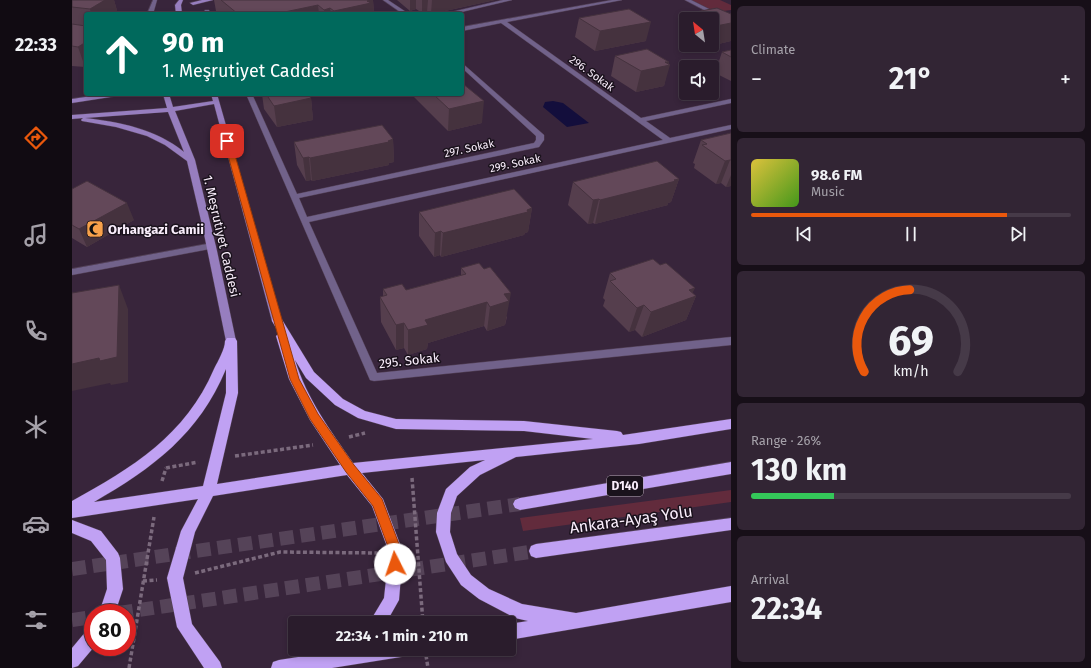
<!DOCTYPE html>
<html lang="en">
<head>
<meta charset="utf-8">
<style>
  body { margin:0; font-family:"Fira Sans",sans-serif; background:#322534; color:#f1f3f6; height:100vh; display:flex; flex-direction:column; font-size:15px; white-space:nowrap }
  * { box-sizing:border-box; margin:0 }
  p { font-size:13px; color:#a5a1a9 }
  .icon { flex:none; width:22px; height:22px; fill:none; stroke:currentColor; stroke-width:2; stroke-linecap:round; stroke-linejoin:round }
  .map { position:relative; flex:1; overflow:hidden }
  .details { display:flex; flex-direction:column; gap:6px; padding:6px; background:#170f18; width:360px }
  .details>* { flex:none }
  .guide { position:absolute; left:12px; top:12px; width:380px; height:84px; border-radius:4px; box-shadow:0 2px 6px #0003,0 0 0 1px #463a48; background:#00695c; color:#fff; overflow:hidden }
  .needle { width:26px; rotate:330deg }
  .controls { position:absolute; left:607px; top:12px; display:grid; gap:8px }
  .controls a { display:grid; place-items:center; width:40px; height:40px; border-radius:4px; background:#2a1c2c; box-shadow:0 2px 6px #0003,0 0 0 1px #463a48; font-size:20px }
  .speed { position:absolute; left:12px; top:604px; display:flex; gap:8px; font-size:20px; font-weight:700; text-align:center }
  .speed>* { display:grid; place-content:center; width:52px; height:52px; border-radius:50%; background:#2a1c2c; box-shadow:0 2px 6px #0003,0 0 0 1px #463a48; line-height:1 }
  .speed .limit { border:6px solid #d22; background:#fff; color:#111 }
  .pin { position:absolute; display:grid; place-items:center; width:34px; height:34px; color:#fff; margin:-17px; border-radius:8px; box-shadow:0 2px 6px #0006 }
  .me { position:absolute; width:44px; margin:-22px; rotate:356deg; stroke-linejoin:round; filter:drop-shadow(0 0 3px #0008) }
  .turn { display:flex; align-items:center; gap:14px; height:84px; padding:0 12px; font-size:18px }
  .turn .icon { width:52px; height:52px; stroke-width:2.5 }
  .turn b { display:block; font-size:28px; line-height:34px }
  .big { font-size:30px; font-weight:700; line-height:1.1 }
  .details .card { flex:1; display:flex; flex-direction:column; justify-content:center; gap:6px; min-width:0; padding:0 14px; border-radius:6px; background:#322534 }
  .details .dial { align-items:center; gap:0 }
  .dial svg { height:104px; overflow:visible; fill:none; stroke:#463a48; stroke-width:7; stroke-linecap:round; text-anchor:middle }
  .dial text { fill:#f1f3f6; stroke:none }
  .song { display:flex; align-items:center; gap:12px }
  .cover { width:48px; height:48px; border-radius:6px; background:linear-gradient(135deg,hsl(50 70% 55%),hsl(100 70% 35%)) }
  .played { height:4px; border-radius:2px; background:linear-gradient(90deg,#ea580c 80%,#463a48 80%) }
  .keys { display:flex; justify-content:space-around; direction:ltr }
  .heat { display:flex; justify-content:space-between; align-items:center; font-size:22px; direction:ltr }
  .charge { height:6px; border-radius:3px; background:linear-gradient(90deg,#34c759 26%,#463a48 0) }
  .trip { position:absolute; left:216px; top:616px; width:228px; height:40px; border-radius:4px; background:#2a1c2c; box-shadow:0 2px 6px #0003,0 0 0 1px #463a48; font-weight:700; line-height:40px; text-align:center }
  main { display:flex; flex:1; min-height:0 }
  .tab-bar { display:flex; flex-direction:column; width:72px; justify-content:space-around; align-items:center; background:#110b12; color:#a5a1a9 }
  .tab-bar .icon { width:28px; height:28px }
  .tab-bar .current { color:#ea580c }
  .tab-bar b { font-size:18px; color:#f1f3f6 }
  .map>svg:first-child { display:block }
</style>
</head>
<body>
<main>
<nav class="tab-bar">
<b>22:33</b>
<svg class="icon current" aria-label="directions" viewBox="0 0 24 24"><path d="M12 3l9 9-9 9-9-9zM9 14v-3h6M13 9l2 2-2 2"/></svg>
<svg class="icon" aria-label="music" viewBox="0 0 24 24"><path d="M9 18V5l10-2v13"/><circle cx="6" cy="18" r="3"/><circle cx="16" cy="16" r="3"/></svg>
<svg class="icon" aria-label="phone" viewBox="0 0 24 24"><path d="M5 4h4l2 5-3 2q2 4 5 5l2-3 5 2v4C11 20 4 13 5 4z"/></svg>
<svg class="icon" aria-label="climate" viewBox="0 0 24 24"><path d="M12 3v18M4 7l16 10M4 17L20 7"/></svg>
<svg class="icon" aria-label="car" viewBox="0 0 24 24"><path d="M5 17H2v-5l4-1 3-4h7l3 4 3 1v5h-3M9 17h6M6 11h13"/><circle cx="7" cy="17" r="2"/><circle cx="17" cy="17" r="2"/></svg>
<svg class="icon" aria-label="filters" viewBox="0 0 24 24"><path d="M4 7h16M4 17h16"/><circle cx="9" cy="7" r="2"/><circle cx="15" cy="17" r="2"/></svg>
</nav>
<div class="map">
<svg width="659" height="668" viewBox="0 0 659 668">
  <rect width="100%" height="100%" fill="#38253b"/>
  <!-- green -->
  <path fill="#622b3c" d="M619,0H648L659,5V10L644,12Z
    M659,490V502L451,531L448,518Z"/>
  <!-- water -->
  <path fill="#130e3c" d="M481,101L491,103L517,123L495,127L471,107L473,102Z"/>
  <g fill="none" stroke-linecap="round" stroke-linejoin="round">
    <!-- trunk-tunnel -->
    <path stroke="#554358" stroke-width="14" stroke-dasharray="14 7" stroke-linecap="butt" d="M0,569L448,504
      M47,613L464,551
      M0,620L21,617"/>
    <defs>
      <path id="minor" d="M81,0H85L81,14H75Z
        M311,0H316L337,14H331Z
        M431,0H440L381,14H371Z
        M540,0H550L435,22L569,118L659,99V103L574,121L598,138L659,125V129L237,222L305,373L659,337V345L302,381L298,380L174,94H180L225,194L462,143L464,140V136L390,68V63L472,135V140L467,147L227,198L235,217L591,140L429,23L390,31V27Z
        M613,0H619L659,20V24Z
        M133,10H137L138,14H132Z"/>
      <path id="tertiary" d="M140,243L144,246L143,248L0,275V269Z"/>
      <path id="secondary" d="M107,0H111L109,5L110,14H104L103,5Z
        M130,0H141L121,5L118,3Z
        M33,94H48L45,96L0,103V99Z
        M91,94H97L101,107L141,101L139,94H145L210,321L205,324L200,321L142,104L103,111L123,160L145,251L164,341L163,344H155L154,341L131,229L115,161L93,145L75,136L44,127L10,121L9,120L11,118L0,119V115L95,108ZM96,112L112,152C84,129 48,122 13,118Z"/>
      <path id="trunk" d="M205,317L209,318L242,372L271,399L293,411L324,419L452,421L545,431L549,432L551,435L659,419V429L567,444L444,457L408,475L385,496L379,513L378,532L385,554L399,575L417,589L450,604L504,613L659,586V602L437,640V624L456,621L443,618L407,599L389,585L374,562L364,532L365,513L374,489L398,467L413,460L290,473L311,499L331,552L327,600L314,623H297L312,598L317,552L300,506L275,475L141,496L123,532L111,578L120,624L148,662L150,668H132L105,627L95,578L109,531L126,499L0,518V501C60,468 114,435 142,369C146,361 153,349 153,341L155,338H163L165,341L166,393L145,484L268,465L238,420L217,379L204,336L207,333L200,321L201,318ZM223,360L234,378L263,405L286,418L324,429L452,431L521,439L281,463C258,430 235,399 223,360ZM154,369V393L131,486L22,502C81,468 127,434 154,369Z
        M659,462V474L448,510L443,508L441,504L443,500L448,498Z
        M659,518V530L464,558L459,556L457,551L459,546L464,544Z
        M0,520L29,531L46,553L48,558L51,589L43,613H27L35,589L34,560L19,541L0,533Z
        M21,628L22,647L6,666L0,668V648L15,630Z
        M277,649H337L335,655L329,657L260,668H199L201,662L207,660Z"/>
    </defs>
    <!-- minor casing -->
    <use href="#minor" stroke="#534156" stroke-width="1"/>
    <!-- tertiary casing -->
    <use href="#tertiary" stroke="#534156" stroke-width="1"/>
    <!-- secondary casing -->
    <use href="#secondary" stroke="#534156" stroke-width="1"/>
    <!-- trunk casing -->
    <use href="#trunk" stroke="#534156" stroke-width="1"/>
    <!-- path -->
    <path stroke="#7b6a7d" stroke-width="3.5" stroke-dasharray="4 2.5" stroke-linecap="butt" d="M277,437L293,433
      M163,456L241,445
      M94,468L126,462
      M340,478L351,623
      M90,481L94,468
      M123,573L208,552L306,553
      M71,581L85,580
      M353,649L356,668
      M57,668L82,517"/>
    <!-- minor -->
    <use href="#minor" fill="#71628a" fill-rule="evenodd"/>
    <!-- tertiary -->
    <use href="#tertiary" fill="#71628a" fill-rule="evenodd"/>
    <!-- secondary -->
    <use href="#secondary" fill="#977ebf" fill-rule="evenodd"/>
    <!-- trunk -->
    <use href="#trunk" fill="#c0a1f3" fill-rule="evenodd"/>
  </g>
  <!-- wall -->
  <path fill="#553e4d" d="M0,0H42L46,14H14V66L13,67L0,66Z
    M142,0H301L302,14H147L144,11Z
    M325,0H423L360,14H359L355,12L350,13L344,9L338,11Z
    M645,8L659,14V41L638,46L637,45H640V19H617L618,13Z
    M507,18L574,41L523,51L503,37Z
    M659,50V81L643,73L650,52Z
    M543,56L597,62L592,86L564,92L539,76Z
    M190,94H236L239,98L241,120L205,127L192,109Z
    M339,94H390L410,123L376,131Z
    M659,133V186L654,187L649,183L644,184L622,168L623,164L621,163L629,140Z
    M321,139L322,162L317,163V165L240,181L239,180L234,181L225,165L222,142Z
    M607,179L599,202L596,203V205L523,224L521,223L516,224L496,205L501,182Z
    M0,189L62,220L15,247L0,238Z
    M460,208L456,232L453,233L452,235L369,257L368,255L362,257L347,236V212Z
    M389,268L435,317L433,325L415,331L412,326L356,343L355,349L336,355L332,348L324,350L309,322L308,297L311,296V289L334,290L389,275Z
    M538,273L620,293L624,296L614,320L570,337L563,330L557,332L531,306L533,300L531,298Z"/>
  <!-- shaded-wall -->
  <path fill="#45323e" d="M33,0H42L46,14H19L18,9Z
    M299,0H301L302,14H262V11Z
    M338,0H344V9L338,11Z
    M350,0H356L355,12L350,13Z
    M360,0H423L359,14Z
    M246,5L247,14H203Z
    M258,8L259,14H253L252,10Z
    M579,22L574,41L523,51L528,31Z
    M659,23V41L638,46V45H640V40L644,26Z
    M14,42V66L13,67L6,47Z
    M593,62H597L596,65H598L592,86L564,92L569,71Z
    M239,98L241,120L205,127L202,106Z
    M412,101L410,123L376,131L377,109Z
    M321,139L322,162L317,163V165L240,181L238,158Z
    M237,157L239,180L234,181L231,158Z
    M658,160L649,183L644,184L653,161Z
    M659,175V186L654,187Z
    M607,179L599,202L596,203V205L523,224L528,200Z
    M527,199L521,223L516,224L521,200Z
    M55,203L62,220L15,247L7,229Z
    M460,208L456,232L453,233L452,235L369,257L371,233Z
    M369,231L368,255L362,257L363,233Z
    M47,285L56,309V382L39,385L38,383L0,391V364Z
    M623,288L618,298L624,296L614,320L570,337L579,312L617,290Z
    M439,293L433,325L415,331L418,307L432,294Z
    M415,302L412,326L356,343L355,349L336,355V330L353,320Z
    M572,305L563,330L557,332L565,308Z
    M332,323V348L324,350V325Z"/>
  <!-- building -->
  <path fill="#634859" stroke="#45323e" d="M0,0H33L18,9L0,7Z
    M149,0H299L295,1L299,3L262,11L258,8L252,10L246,5L203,14H166Z
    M645,8L659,14V23L644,26L640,24V19H630L618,13Z
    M557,9L579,22L528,31L507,18Z
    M0,24L14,26V42L6,47L0,46Z
    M575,49L597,62H593L598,65L569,71L543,56Z
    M659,50V57L650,52Z
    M390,83L412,101L377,109L361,94H390Z
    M194,94H236L239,98L202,106Z
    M310,125L321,139L316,141L317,142L238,158L237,157L231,158L222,142Z
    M659,133V160H658L653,161L630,145L635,144L629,140Z
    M585,161L607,179L602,180L604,181L528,200L527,199L521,200L501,182Z
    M15,181L55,203L7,229L0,225V189Z
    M442,189L460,208L455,210L456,212L371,233L369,231L363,233L347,212Z
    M581,259L588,265L594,263L623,288L617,290L624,296L579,312L572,305L565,308L538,281L544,279L538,273Z
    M407,263L412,269L418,267L439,293L432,294L437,301L418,307L415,302L353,320L356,325L336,330L332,323L324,325L308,297L315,295L311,289L330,284L334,290L394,274L389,268Z
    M47,285L45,357L28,361L27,358L0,364V293Z"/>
  <!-- route -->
  <path fill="#ea580c" stroke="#983908" d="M155,139L159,141L227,379L246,414L282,465L310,499L330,552L327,568L323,570L319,568L317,564L318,552L301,506L274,472L238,419L218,379L152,141Z"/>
  <!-- icons -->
  <defs>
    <symbol id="mosque-square" viewBox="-11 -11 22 22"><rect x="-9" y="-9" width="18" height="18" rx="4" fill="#f8a14a" stroke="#1a121c"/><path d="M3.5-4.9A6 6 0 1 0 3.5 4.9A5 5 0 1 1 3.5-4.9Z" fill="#111"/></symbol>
  </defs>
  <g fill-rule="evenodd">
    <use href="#mosque-square" x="13" y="219" width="20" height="20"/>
  </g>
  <g text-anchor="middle" stroke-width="3" stroke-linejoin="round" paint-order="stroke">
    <!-- far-street labels -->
    <g font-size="11" fill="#f9edfb" stroke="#1a121c">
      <text transform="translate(520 73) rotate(36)" y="4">296. Sokak</text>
      <text transform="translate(397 148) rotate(-12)" y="4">297. Sokak</text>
      <text transform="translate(443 163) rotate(-12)" y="4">299. Sokak</text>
    </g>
    <!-- shield labels -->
    <rect fill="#1a121c" stroke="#b6abb8" stroke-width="1" x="535" y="476" width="36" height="20" rx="3"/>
    <g font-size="12" font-weight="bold" fill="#f9edfb">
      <text x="553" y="490">D140</text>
    </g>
    <!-- poi labels -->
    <g font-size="13" font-weight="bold" fill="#f9edfb" stroke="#1a121c" text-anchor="start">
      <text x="36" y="234">Orhangazi Camii</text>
    </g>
    <!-- street labels -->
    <g font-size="13" fill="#f9edfb" stroke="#1a121c">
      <text transform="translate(150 236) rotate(77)" y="5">1. Meşrutiyet Caddesi</text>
      <text transform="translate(337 360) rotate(-6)" y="5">295. Sokak</text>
    </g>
    <!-- near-street labels -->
    <g font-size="16" fill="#f9edfb" stroke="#1a121c">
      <text transform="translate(559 519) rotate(-8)" y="6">Ankara-Ayaş Yolu</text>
    </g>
  </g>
</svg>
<div class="controls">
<a><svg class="needle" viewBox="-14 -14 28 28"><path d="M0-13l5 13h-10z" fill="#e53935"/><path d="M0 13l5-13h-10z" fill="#a5a1a9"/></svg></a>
<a><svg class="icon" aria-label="sound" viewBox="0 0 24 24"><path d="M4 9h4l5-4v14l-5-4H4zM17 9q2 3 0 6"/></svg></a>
</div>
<div class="speed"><div class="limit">80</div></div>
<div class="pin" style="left:155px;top:141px;background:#d93025"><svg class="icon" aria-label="arrive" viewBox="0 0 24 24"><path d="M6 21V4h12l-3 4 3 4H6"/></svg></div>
<svg class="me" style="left:323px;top:564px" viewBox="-20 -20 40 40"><circle r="19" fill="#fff"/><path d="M0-13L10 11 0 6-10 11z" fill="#ea580c"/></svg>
<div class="trip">22:34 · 1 min · 210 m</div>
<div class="guide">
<div class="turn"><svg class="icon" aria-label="ahead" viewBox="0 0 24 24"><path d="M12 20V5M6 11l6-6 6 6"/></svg><div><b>90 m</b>1. Meşrutiyet Caddesi</div></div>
</div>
</div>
<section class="details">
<div class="card"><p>Climate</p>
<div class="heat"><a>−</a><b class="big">21°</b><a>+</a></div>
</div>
<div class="card">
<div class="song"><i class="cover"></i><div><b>98.6 FM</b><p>Music</p></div></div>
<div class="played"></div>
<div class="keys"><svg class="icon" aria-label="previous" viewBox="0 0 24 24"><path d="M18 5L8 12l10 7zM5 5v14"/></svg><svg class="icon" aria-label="pause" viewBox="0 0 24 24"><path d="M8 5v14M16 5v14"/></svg><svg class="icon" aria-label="next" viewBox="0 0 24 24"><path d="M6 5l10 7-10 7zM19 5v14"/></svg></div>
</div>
<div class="card dial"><svg viewBox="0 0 100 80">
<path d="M14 69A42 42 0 1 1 86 69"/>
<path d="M14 69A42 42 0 0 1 49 6" stroke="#ea580c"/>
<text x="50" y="56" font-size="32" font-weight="700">69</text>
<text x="50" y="72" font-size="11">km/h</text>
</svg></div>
<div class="card"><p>Range · 26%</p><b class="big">130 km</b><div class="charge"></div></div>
<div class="card"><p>Arrival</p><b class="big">22:34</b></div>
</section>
</main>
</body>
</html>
